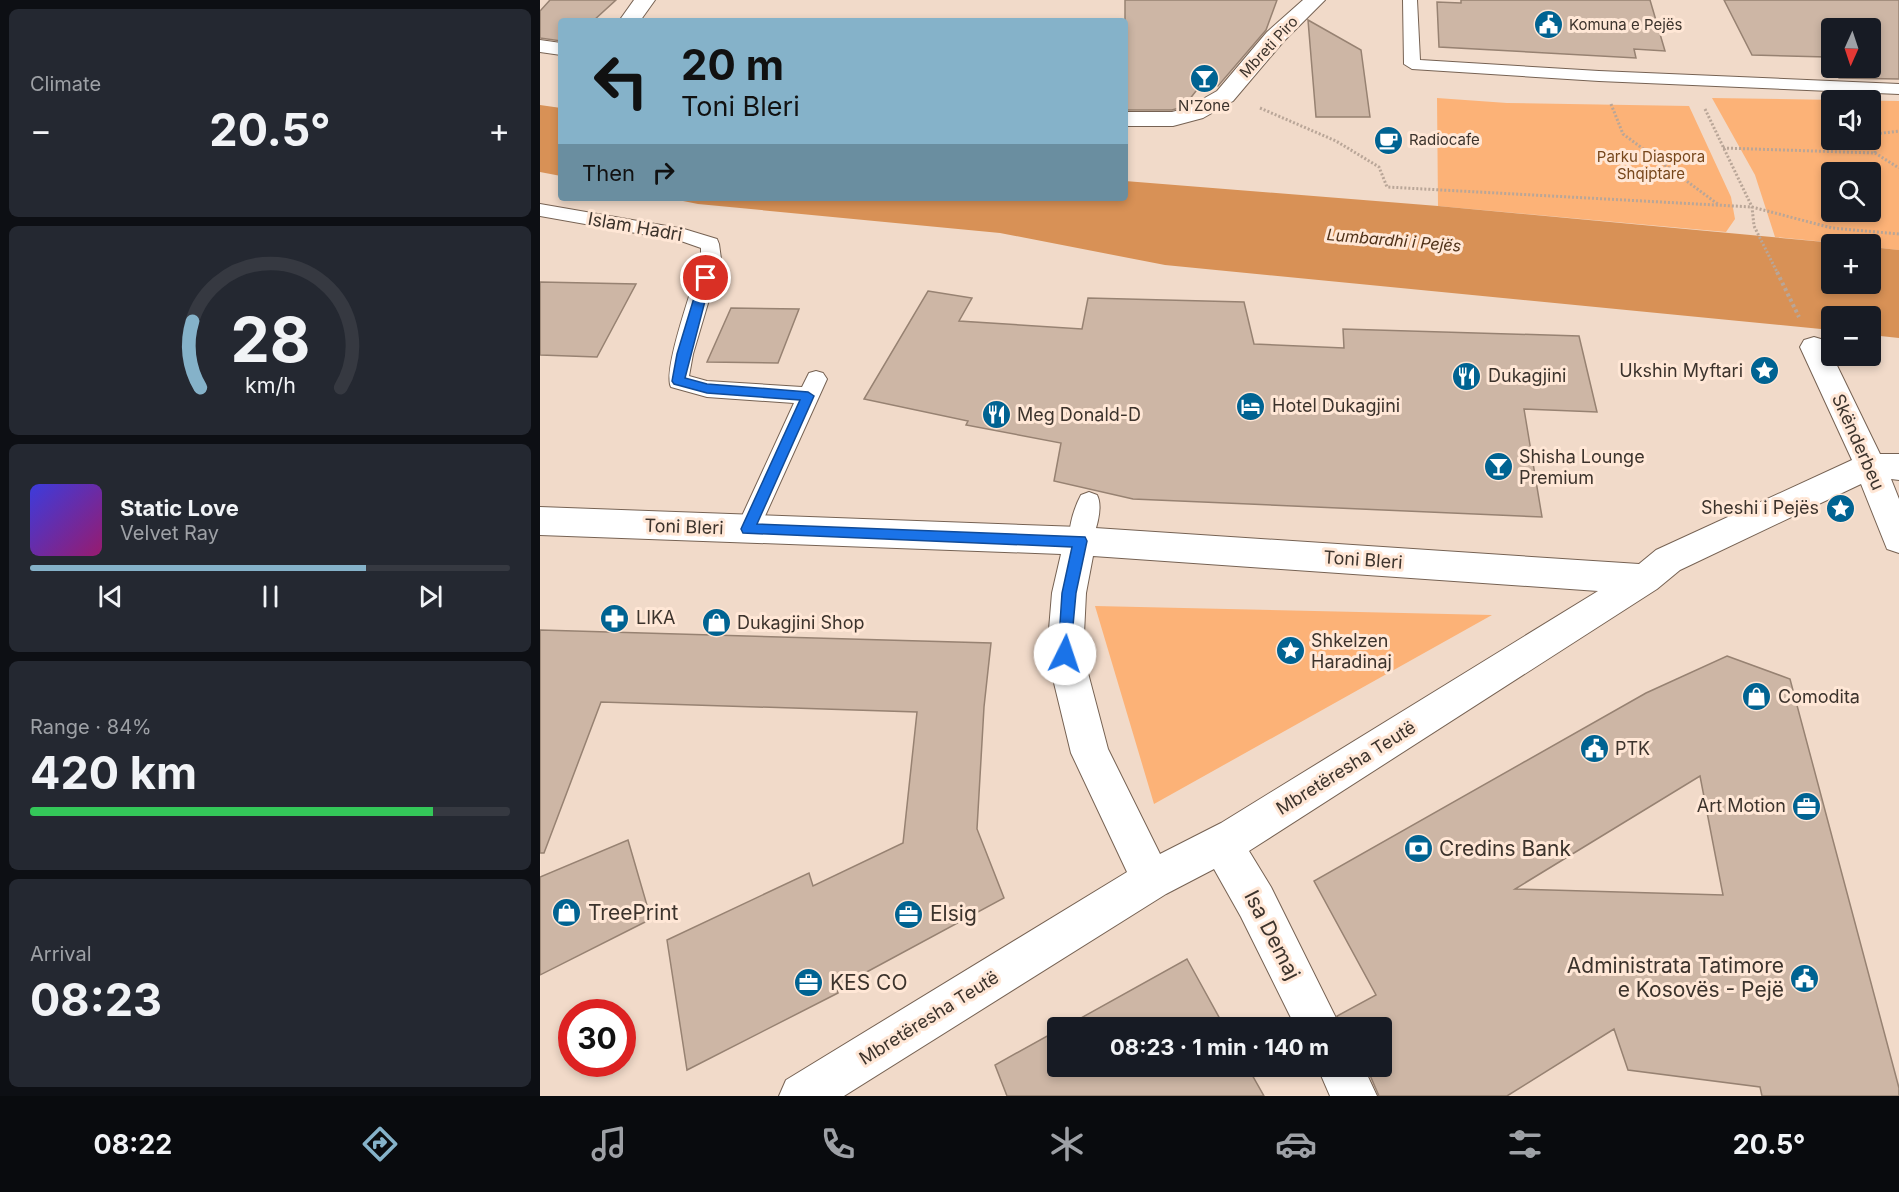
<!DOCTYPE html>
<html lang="en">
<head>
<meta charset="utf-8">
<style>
  body { margin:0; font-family:Inter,sans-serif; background:#242831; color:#f1f3f6; height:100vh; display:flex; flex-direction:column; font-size:22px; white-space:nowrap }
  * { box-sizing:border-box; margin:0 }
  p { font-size:20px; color:#9ea1a6 }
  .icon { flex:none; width:33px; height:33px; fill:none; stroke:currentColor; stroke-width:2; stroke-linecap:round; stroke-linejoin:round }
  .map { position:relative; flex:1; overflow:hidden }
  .side { display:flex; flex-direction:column; gap:9px; padding:9px; background:#0d0f14; width:540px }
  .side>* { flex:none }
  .hud { position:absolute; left:18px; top:18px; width:570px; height:183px; border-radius:6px; box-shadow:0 3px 9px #0003; background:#85b2c9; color:#111; overflow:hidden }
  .needle { width:39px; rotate:183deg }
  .tools { position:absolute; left:1281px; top:18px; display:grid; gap:12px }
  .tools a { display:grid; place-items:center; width:60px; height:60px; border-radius:6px; background:#171b24; box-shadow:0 3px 9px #0003; font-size:30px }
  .speed { position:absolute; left:18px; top:999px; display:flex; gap:12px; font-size:30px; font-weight:700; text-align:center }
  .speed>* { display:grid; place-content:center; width:78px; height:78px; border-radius:50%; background:#171b24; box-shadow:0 3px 9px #0003; line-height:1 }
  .speed .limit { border:9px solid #d22; background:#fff; color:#111 }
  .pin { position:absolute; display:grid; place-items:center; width:51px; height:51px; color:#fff; margin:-26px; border:3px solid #fff; border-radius:50%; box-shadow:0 2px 6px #0007 }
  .me { position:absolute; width:66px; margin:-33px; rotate:4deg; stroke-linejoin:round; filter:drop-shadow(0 0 4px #0008) }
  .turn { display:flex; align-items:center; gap:21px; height:126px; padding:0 24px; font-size:27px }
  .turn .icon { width:78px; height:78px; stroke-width:2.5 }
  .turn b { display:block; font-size:42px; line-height:51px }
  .then { display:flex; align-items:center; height:57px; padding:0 24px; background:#0003; gap:12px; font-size:22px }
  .big { font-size:45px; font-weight:700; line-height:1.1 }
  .side .widget { flex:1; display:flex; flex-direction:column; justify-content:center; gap:9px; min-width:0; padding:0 21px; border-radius:9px; background:#242831 }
  .side .dial { align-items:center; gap:0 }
  .dial svg { height:156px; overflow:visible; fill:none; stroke:#363941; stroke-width:7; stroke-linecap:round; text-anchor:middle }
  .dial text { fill:#f1f3f6; stroke:none }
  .song { display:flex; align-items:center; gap:18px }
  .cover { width:72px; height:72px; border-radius:9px; background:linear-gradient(135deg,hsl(240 70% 55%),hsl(320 70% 35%)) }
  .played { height:6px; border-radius:3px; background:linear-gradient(90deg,#85b2c9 70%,#363941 70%) }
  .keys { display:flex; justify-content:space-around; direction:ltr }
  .heat { display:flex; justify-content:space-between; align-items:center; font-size:33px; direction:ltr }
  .charge { height:9px; border-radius:4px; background:linear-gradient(90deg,#34c759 84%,#363941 0) }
  .trip { position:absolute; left:507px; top:1017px; width:345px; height:60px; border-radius:6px; background:#171b24; box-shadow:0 3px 9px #0003; font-weight:700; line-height:60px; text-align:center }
  .dock { display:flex; height:96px; justify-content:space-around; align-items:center; background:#090b0e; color:#9ea1a6 }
  .dock .icon { width:42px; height:42px }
  .dock .selected { color:#85b2c9 }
  .dock b { font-size:27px; color:#f1f3f6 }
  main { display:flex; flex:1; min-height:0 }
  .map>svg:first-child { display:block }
</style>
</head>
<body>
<main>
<section class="side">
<div class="widget"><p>Climate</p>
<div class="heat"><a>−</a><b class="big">20.5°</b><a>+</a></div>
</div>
<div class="widget dial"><svg viewBox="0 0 100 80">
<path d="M14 69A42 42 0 1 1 86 69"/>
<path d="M14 69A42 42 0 0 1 10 35" stroke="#85b2c9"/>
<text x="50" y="56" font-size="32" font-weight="700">28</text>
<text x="50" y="72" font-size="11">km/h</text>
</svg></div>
<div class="widget">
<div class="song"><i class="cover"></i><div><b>Static Love</b><p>Velvet Ray</p></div></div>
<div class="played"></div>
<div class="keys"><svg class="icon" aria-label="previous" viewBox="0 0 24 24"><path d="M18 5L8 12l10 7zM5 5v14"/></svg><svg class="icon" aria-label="pause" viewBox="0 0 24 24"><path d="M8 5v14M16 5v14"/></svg><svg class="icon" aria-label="next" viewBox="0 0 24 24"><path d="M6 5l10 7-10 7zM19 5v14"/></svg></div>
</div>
<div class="widget"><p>Range · 84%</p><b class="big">420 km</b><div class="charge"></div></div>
<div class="widget"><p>Arrival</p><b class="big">08:23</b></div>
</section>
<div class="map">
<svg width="1359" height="1096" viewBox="0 0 1359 1096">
  <rect width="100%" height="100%" fill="#f1dac9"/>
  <!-- green -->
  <path fill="#fcb277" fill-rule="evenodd" d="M897,98L967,103L1149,106L1191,197L1195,219L1186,232L898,206Z
    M1172,98L1359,101V250L1331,247L1330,244H1306L1235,237L1215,175ZM1292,100H1330V140H1292ZM1292,172H1330V212H1292Z
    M555,606L952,615L614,804Z"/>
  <!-- water -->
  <path fill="#d89156" d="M0,105L21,108V176L0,172Z
    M585,181L898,206L1306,244H1292V284H1330L1331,247L1359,250V338L1331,335L1330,316H1292L1291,330L625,265L460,233L158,204L128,198H585Z"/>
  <!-- building -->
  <path fill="#cdb6a5" stroke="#978272" stroke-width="1.5" fill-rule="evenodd" d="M10,0H76L53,21H21V41L0,38V11Z
    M585,0H737L726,30L678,86L663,82L649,100L639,108L632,110H585Z
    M921,0H1110L1125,51L1094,49L1096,58L899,47L897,2L921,3Z
    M1184,0H1359V79L1299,78L1293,68H1330V28H1292V64L1287,57L1212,55Z
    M768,20L821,50L830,117H776Z
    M0,282L96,284L57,357L0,355Z
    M388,291L432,298L419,321L542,329L548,298L704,302L714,344L804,348L803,329L1039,336L1057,412L984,409L1002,517L593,499L514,481L521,443L426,425L428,421L324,399Z
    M191,308L259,309L238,363L167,362Z
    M0,630L451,643L444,707L437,829L464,898L297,988L298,993L147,1070L127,940L269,873L273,886L363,843L377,712L61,702L4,853H0Z
    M1187,656L1250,679L1359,1088V1096H1222L1220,1087L1088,1070L1074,1029L967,1096H839L826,1066H842V1028H803L797,1016L836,995L774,881L1106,693ZM1160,776L1183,895L975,889Z
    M88,840L111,919L0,975V877Z
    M647,959L685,1028H523Z
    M518,1030V1066H707L724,1096H467L455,1065Z"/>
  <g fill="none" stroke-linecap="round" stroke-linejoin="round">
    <defs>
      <path id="lane" d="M863,0H877L880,60L1059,71L1359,84V94L1059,81L872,69L864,64Z
        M0,204L144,229L177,239L179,244L181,259L153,354L149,376L167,381L262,387L269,373L276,371L283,373L287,379L216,536L208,539L200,536L196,529L254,403L167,397L131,387C122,371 155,280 161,259V248L141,241L0,216Z
        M549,492L557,495C564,508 555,535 548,548L540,551L532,548C525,535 534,508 541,495Z"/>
      <path id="street" d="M94,0H115L100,21H79Z
        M763,0H785L743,42L693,101L663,118L633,126H585V112H632L647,108L677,91L727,32Z
        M0,40L21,43V55L0,52Z
        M1274,337L1284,340L1288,347L1340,454H1359V480L1351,479L1359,499V553L1347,549L1321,484L1140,570L1117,589L709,851L731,887L801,1028H756L701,917L674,869L626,894L304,1096H239L246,1080L587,872L531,753L507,654L512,593L521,554L0,535V507L540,527L1099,564L1116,550L1312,460L1260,347L1264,340ZM553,556L1058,591L681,823L620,854L568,749L543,654L546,593Z
        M777,1066H823L837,1096H790Z"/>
    </defs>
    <!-- lane casing -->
    <use href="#lane" stroke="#766253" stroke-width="2"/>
    <!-- street casing -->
    <use href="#street" stroke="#766253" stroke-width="2"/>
    <!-- path-far1 -->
    <path stroke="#b9a698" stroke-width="3" stroke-dasharray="2 2" stroke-linecap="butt" d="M1071,104L1083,134L1179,205
      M720,108L796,141L839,167L847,187L1212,207L1292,228L1359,234
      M1165,109L1212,207L1214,226L1238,274
      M1183,148L1335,153L1359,168
      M1335,153V134L1359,131"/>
    <!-- path -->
    <path stroke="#b9a698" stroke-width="4" stroke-dasharray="3 3" stroke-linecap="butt" d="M1237,272L1259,317"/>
    <!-- lane -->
    <use href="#lane" fill="#fff" fill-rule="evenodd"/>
    <!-- street -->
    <use href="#street" fill="#fff" fill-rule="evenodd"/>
  </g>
  <!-- route -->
  <path fill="#1a73e8" stroke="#114b97" stroke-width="1.5" d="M166,274L171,278L145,378L167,384L268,392L274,396L217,524L545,537L547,541L536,593L530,658L525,660L520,658L518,654L522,593L532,547L203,533L201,529L260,400L167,393L134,384L132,381L137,354L160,278Z"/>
  <!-- icons -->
  <defs>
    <symbol id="civic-disc" viewBox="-11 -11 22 22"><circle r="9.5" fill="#006392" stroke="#ffe7d6"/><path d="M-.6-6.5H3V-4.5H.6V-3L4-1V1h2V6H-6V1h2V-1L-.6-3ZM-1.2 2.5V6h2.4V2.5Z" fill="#fff"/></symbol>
    <symbol id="bar-disc" viewBox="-11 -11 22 22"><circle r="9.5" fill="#006392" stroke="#ffe7d6"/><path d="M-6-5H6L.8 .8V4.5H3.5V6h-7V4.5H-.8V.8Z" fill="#fff"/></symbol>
    <symbol id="cafe-disc" viewBox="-11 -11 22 22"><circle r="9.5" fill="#006392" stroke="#ffe7d6"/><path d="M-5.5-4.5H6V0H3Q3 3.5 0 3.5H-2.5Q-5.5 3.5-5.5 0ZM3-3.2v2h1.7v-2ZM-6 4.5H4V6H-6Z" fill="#fff"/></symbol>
    <symbol id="sight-disc" viewBox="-11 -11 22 22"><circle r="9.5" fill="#006392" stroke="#ffe7d6"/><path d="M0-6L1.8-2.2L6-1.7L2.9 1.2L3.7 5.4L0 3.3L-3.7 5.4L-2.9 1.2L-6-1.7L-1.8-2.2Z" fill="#fff"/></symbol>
    <symbol id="restaurant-disc" viewBox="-11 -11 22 22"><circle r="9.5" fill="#006392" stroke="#ffe7d6"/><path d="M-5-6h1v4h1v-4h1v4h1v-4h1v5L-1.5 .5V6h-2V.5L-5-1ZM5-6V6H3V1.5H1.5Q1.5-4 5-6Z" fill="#fff"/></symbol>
    <symbol id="hotel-disc" viewBox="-11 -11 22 22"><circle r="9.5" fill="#006392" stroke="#ffe7d6"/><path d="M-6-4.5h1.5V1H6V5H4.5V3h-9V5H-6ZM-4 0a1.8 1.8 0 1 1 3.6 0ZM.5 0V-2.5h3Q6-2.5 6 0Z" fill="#fff"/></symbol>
    <symbol id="pharmacy-disc" viewBox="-11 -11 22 22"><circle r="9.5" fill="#006392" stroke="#ffe7d6"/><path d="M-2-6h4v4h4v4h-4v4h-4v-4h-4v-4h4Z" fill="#fff"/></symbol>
    <symbol id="shop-disc" viewBox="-11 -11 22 22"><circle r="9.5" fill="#006392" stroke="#ffe7d6"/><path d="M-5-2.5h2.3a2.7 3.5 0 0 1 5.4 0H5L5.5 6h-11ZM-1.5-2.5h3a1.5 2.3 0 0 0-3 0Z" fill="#fff"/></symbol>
    <symbol id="office-disc" viewBox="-11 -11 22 22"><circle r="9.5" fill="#006392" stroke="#ffe7d6"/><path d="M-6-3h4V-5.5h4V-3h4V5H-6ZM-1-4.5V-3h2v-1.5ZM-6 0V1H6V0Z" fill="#fff"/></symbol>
    <symbol id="bank-disc" viewBox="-11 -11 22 22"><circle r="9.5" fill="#006392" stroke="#ffe7d6"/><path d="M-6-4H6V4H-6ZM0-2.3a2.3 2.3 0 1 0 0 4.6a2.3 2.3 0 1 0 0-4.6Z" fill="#fff"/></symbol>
  </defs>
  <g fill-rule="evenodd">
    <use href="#civic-disc" x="992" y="8" width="33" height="33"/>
    <use href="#bar-disc" x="648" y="62" width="33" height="33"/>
    <use href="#cafe-disc" x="832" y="124" width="33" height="33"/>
    <use href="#sight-disc" x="1208" y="354" width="33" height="33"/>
    <use href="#restaurant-disc" x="910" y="360" width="33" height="33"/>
    <use href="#hotel-disc" x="694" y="390" width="33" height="33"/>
    <use href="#restaurant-disc" x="440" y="398" width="33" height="33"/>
    <use href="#bar-disc" x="942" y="450" width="33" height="33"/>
    <use href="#sight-disc" x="1284" y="492" width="33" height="33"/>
    <use href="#pharmacy-disc" x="58" y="602" width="33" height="33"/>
    <use href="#shop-disc" x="160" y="606" width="33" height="33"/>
    <use href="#sight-disc" x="734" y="634" width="33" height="33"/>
    <use href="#shop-disc" x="1200" y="680" width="33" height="33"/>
    <use href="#civic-disc" x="1038" y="732" width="33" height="33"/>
    <use href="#office-disc" x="1250" y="790" width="33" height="33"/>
    <use href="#bank-disc" x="862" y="832" width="33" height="33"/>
    <use href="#shop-disc" x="10" y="896" width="33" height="33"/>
    <use href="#office-disc" x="352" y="898" width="33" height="33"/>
    <use href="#civic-disc" x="1248" y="962" width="33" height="33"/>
    <use href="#office-disc" x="252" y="966" width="33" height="33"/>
  </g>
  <g text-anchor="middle" stroke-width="6" stroke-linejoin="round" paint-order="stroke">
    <!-- far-poi labels -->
    <g font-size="15" fill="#3c332c" stroke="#ffe7d6" text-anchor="start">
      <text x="1029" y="30">Komuna e Pejës</text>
      <text x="664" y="111" text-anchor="middle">N'Zone</text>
      <text x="869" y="145">Radiocafe</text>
    </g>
    <!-- far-street labels -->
    <g font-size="15" fill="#3c332c" stroke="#ffe7d6">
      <text transform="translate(729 47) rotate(-47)" y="5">Mbreti Piro</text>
    </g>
    <!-- far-park labels -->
    <g font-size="15" fill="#77471c" stroke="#ffe7d6">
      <text x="1111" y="162">Parku Diaspora<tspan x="1111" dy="17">Shqiptare</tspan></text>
    </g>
    <!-- far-water labels -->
    <g font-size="16" font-style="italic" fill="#4e3017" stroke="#ffe7d6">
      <text transform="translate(854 240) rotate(5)" y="6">Lumbardhi i Pejës</text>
    </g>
    <!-- street labels -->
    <g font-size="18" fill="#3c332c" stroke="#ffe7d6">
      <text transform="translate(95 227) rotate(10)" y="6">Islam Hadri</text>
      <text transform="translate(1318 442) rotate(66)" y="6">Skënderbeu</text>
      <text transform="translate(144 527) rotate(2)" y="6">Toni Bleri</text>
      <text transform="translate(823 560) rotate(4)" y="6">Toni Bleri</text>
      <text transform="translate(806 768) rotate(-32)" y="6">Mbretëresha Teutë</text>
      <text transform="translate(389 1018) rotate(-32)" y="6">Mbretëresha Teutë</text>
    </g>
    <!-- poi labels -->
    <g font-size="18" fill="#3c332c" stroke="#ffe7d6" text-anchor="start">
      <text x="1203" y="377" text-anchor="end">Ukshin Myftari</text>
      <text x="948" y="382">Dukagjini</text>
      <text x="732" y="412">Hotel Dukagjini</text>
      <text x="477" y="421">Meg Donald-D</text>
      <text x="979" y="463">Shisha Lounge<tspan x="979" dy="21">Premium</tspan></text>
      <text x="1279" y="514" text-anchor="end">Sheshi i Pejës</text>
      <text x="96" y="624">LIKA</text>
      <text x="197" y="629">Dukagjini Shop</text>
      <text x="771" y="647">Shkelzen<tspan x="771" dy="21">Haradinaj</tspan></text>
      <text x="1238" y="703">Comodita</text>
      <text x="1075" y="755">PTK</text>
      <text x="1246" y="812" text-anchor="end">Art Motion</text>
    </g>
    <!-- near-poi labels -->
    <g font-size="21" fill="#3c332c" stroke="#ffe7d6" text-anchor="start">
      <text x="899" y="856">Credins Bank</text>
      <text x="48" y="920">TreePrint</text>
      <text x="390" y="921">Elsig</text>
      <text x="1244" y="973" text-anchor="end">Administrata Tatimore<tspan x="1244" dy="24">e Kosovës - Pejë</tspan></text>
      <text x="290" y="990">KES CO</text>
    </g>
    <!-- near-street labels -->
    <g font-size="21" fill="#3c332c" stroke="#ffe7d6">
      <text transform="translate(732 935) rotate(63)" y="7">Isa Demaj</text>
    </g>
  </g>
</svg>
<div class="tools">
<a><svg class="needle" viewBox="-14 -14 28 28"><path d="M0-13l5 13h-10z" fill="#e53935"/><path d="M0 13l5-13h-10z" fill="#9ea1a6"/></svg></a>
<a><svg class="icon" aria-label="sound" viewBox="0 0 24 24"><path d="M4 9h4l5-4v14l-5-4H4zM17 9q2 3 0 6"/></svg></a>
<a><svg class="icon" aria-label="search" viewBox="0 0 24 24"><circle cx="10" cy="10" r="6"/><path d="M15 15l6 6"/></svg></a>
<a>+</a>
<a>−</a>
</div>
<div class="speed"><div class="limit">30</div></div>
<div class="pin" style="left:166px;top:278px;background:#d93025"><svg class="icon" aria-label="arrive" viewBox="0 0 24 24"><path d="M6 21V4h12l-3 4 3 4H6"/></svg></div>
<svg class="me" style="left:525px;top:654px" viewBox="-20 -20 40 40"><circle r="19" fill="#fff"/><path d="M0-13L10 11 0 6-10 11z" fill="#1a73e8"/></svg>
<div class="trip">08:23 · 1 min · 140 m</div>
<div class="hud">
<div class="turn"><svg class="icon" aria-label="left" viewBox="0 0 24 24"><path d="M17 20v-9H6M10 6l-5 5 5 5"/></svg><div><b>20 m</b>Toni Bleri</div></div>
<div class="then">Then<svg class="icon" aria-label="right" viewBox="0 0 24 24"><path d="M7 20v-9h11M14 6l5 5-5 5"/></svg></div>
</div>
</div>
</main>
<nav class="dock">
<b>08:22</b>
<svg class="icon selected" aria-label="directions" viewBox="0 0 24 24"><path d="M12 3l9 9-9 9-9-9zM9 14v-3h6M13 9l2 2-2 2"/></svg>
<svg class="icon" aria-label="music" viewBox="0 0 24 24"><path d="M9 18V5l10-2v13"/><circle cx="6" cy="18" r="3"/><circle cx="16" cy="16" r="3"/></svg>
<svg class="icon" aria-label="phone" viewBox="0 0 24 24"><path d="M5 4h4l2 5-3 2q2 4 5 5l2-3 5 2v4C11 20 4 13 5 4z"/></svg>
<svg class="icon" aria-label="climate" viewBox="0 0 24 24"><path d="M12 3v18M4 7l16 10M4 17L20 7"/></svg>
<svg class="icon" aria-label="car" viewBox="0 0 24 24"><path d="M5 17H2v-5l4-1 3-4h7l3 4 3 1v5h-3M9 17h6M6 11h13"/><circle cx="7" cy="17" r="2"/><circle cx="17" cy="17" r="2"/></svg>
<svg class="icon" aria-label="filters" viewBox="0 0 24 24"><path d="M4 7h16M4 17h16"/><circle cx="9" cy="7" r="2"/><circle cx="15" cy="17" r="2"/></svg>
<b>20.5°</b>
</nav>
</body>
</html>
